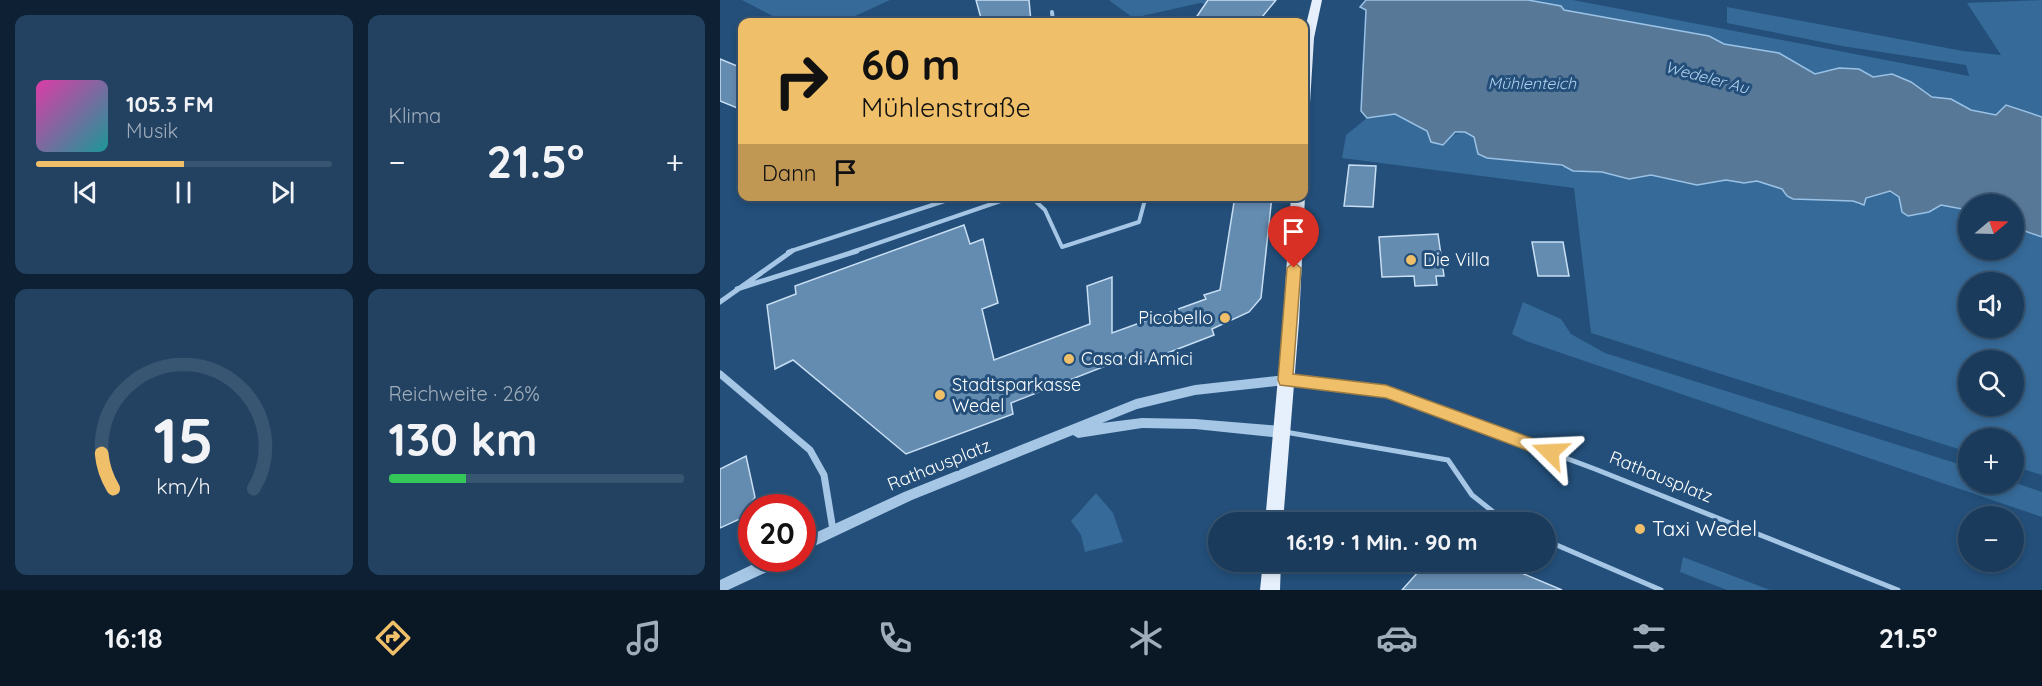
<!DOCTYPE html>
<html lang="de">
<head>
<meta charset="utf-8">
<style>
  body { margin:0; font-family:Quicksand,sans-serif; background:#234262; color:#f1f3f6; height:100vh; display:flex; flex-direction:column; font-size:22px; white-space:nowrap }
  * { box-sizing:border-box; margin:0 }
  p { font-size:20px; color:#9fadbb }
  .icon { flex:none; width:33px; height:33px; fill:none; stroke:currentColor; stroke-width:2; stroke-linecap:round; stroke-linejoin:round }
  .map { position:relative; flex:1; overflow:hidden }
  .panel { display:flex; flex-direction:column; gap:15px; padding:15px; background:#0e2033; width:720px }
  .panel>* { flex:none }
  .hud { position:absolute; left:18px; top:18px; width:570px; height:183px; border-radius:12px; box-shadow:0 3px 9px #0003,0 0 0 2px #385572; background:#f0bf69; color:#111; overflow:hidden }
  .needle { width:39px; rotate:71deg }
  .buttons { position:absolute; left:1238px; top:194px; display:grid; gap:12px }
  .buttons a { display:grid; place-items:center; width:66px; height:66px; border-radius:50%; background:#1a3b5c; box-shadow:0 3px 9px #0003,0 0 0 2px #385572; font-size:30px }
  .speed { position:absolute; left:18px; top:494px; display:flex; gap:12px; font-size:30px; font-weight:700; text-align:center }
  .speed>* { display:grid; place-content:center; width:78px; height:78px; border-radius:50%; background:#1a3b5c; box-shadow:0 3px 9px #0003,0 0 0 2px #385572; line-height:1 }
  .speed .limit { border:9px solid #d22; background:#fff; color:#111 }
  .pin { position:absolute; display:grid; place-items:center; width:51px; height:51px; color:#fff; margin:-62px -26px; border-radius:50% 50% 50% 0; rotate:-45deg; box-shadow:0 0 6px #0007 }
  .pin .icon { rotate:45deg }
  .me { position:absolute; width:66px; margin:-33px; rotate:291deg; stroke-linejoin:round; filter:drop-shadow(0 0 4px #0008) }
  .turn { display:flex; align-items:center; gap:21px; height:126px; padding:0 24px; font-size:27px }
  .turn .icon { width:78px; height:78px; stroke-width:2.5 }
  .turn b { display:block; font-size:42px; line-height:51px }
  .then { display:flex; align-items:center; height:57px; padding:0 24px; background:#0003; gap:12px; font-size:22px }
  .big { font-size:45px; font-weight:800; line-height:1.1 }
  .panel .widget { flex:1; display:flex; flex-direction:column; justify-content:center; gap:9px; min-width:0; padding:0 21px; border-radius:12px; background:#234262 }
  .panel .dial { align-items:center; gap:0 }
  .dial svg { height:156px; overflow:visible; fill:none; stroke:#385572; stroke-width:7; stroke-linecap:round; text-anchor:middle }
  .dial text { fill:#f1f3f6; stroke:none }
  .song { display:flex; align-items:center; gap:18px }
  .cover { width:72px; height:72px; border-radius:9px; background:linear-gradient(135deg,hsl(320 70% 55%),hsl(180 70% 35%)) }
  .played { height:6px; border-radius:3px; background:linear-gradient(90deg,#f0bf69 50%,#385572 50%) }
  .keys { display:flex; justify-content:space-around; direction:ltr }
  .heat { display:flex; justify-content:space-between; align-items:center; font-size:33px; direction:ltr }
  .charge { height:9px; border-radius:4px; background:linear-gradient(90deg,#34c759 26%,#385572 0) }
  .panel .tiles { flex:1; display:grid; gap:15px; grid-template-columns:repeat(2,1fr) }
  .trip { position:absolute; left:488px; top:512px; width:348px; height:60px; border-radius:30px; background:#1a3b5c; box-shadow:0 3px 9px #0003,0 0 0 2px #385572; font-weight:800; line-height:60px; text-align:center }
  .dock { display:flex; height:96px; justify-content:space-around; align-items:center; background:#0a1825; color:#9fadbb }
  .dock .icon { width:42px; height:42px }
  .dock .active { color:#f0bf69 }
  .dock b { font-size:27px; color:#f1f3f6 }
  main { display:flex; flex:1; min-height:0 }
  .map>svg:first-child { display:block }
</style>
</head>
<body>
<main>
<section class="panel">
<div class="tiles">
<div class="widget">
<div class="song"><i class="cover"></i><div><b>105.3 FM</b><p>Musik</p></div></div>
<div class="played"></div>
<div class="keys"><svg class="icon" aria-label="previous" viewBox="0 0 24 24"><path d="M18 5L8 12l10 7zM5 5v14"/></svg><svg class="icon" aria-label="pause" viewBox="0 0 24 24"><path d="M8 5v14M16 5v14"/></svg><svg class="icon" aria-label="next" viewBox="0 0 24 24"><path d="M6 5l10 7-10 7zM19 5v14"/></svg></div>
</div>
<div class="widget"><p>Klima</p>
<div class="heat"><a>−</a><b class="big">21.5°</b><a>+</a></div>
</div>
<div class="widget dial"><svg viewBox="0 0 100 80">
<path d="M14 69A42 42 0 1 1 86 69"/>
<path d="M14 69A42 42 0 0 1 8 51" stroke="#f0bf69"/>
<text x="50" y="56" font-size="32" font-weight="700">15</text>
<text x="50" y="72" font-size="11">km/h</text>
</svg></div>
<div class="widget"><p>Reichweite · 26%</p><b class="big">130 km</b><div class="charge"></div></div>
</div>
</section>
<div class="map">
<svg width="1322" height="590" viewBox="0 0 1322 590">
  <rect width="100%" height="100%" fill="#234f7a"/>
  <!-- green -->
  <path fill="#366a98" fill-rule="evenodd" d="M22,0H170L122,22H64Z
    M389,0H526L521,10L480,3L413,18Z
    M808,0H853L1249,76L1246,65L1122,46L1007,23V7L1243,51L1281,55L1247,3L1322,0V117L1286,105L1276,115L1251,110L1231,99L1212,97L1191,82L1172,74L1153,77L1139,69L1119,68L1095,74L1059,53L1004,44L989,36L844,10L841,6Z
    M666,114H675L707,131L710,140L745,132L829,164L876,173L882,172L909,179L931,175L977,185L1006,180L1024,183L1037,181L1062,190L1072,199L1133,201L1139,205L1145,198L1170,191L1179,197L1180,206L1209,212L1221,205L1248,210V249H1293V227L1322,237V475L1293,466V438H1248V452L871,333L854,188L622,158L626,135L647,118ZM1248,282H1293V327H1248ZM1248,360H1293V405H1248Z
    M803,302L841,319L851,334L885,353L1248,467V483L1293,482L1322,492V517L806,341L792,334Z
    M376,493L393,513L403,542L365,552L361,535L351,521Z
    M963,557L1050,590H1007L960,572Z"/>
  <!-- water -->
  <path fill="#587898" stroke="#9ac2e6" stroke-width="1.5" d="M646,0H808L841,6L844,10L989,36L1004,44L1059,53L1095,74L1119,68L1139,69L1153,77L1172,74L1191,82L1212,97L1231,99L1251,110L1276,115L1286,105L1322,117V237L1293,227V204H1248V210L1221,205L1209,212L1188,216L1182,212L1179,197L1170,191L1146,198L1144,205L1133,201L1073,199L1067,196L1062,189L1037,181L1024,183L1006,180L977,185L931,175L909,179L882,172L853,171L842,165L767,158L758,154L754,137L745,132H735L723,145L711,142L707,131L675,114L647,118L641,111L646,10L640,7Z"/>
  <!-- building -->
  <path fill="#648bb0" stroke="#c8dff4" stroke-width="1.5" d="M256,0H309L311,22H262Z
    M488,0H556L538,22H473Z
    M0,59L22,68V110L0,101Z
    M629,165L656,166L653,207L624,206Z
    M515,196H552L541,298L529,312L492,329L494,335L419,364L416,354L291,403L293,414L186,454L73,360L55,369L47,305L76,294L75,286L244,225L250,244L263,239L278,303L262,309L274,360L370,324L367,286L392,277V333L486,299L484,295L500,290Z
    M718,234L724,276H716L717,285L695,286L694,276L662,277L659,237Z
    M812,242H843L849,276H818Z
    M26,456L35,497L22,518L0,528V469Z
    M708,561H773L842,590H682Z"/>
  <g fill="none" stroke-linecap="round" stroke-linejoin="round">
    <!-- service-far1 -->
    <path stroke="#a5c6e5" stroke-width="4" d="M332,12L333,22
      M310,196L325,210L342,247L419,222L426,196
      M326,196H342
      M68,252L240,196
      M132,252L295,196"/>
    <!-- service -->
    <path stroke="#a5c6e5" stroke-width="5" d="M17,289L137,251
      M0,302L72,251
      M571,381L666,391L875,469L1178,590
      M565,432L728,460L752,495L786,522
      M825,540L941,590"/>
    <!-- minor -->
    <path stroke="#a5c6e5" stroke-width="7" d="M0,374L90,450L104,475L113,530"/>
    <!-- tertiary -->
    <path fill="#a5c6e5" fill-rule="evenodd" d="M565,375L569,376L571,380L569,384L565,385L475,395L417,409L382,423L422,418L475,419L561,426L565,428L567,432L565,436L561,438L475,429L422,428L358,438L353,435L192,500L82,552V539L184,492L416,399L475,385Z
      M46,558H68L66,563L8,590H0V580Z"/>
    <!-- primary -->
    <path fill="#e6f0fc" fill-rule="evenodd" d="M592,0H602L594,38L590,103L584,107V33Z
      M584,194L585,196L579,322L563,522H545L563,322L571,196H584Z
      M543,561H561L560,590H540Z"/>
  </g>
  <!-- route -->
  <path fill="#f0bf69" stroke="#9c7c44" stroke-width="1.5" d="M574,262L581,268L573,374L666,385L836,447L838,452L836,457L830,459L666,398L560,385L558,380L567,268Z"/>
  <!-- markers -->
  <g fill="#f0bf69" stroke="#234f7a" stroke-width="2">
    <circle cx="691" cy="260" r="6"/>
    <circle cx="505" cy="318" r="6"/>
    <circle cx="349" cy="359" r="6"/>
    <circle cx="220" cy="395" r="6"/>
    <circle cx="920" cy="529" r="6"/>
  </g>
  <g text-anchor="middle" stroke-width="6" stroke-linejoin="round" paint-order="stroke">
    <!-- far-water labels -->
    <g font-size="16" font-style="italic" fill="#b1d0ed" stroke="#234f7a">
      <text transform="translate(987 77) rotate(15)" y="6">Wedeler Au</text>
      <text x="812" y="89">Mühlenteich</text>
    </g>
    <!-- poi labels -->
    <g font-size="18" fill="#fff" stroke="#234f7a" text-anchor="start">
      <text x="703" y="266">Die Villa</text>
      <text x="493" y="324" text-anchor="end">Picobello</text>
      <text x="361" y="365">Casa di Amici</text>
      <text x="232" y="391">Stadtsparkasse<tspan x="232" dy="21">Wedel</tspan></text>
    </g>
    <!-- street labels -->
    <g font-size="18" fill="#fff" stroke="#234f7a">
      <text transform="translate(219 465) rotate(-22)" y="6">Rathausplatz</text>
      <text transform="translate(941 477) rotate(22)" y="6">Rathausplatz</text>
    </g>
    <!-- near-poi labels -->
    <g font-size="21" fill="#fff" stroke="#234f7a" text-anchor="start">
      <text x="932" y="536">Taxi Wedel</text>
    </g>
  </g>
</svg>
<div class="buttons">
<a><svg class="needle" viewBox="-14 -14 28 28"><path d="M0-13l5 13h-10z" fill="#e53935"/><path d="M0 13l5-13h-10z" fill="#9fadbb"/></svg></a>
<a><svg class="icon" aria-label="sound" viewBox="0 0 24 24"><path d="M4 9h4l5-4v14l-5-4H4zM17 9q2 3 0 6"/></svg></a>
<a><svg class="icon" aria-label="search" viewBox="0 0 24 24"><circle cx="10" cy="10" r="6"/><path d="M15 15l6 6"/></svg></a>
<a>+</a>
<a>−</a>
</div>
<div class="speed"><div class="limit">20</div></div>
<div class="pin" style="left:574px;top:268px;background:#d93025"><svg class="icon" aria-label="arrive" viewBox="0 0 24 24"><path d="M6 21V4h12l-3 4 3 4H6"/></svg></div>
<svg class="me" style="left:830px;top:452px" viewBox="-20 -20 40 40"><path d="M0-17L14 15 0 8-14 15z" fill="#f0bf69" stroke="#fff" stroke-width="4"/></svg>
<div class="trip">16:19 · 1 Min. · 90 m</div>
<div class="hud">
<div class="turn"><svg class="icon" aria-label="right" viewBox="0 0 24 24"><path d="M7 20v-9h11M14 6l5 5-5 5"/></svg><div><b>60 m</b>Mühlenstraße</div></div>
<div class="then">Dann<svg class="icon" aria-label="arrive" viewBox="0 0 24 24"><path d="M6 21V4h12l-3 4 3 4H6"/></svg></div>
</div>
</div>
</main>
<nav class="dock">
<b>16:18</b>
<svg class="icon active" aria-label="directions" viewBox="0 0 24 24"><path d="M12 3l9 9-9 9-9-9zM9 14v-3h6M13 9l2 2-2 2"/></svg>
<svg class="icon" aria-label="music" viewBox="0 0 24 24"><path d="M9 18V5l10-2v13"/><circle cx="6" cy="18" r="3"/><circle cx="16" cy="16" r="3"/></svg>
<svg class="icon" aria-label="phone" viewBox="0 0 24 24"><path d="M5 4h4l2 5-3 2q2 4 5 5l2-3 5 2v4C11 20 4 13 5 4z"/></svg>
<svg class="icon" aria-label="climate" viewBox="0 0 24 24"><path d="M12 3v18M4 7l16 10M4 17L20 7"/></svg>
<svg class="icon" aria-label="car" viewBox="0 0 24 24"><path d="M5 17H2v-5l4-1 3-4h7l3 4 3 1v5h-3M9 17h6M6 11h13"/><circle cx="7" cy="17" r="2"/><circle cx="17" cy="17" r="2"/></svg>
<svg class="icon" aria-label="filters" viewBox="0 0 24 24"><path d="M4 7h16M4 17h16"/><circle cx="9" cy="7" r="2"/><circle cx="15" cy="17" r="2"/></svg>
<b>21.5°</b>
</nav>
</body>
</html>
